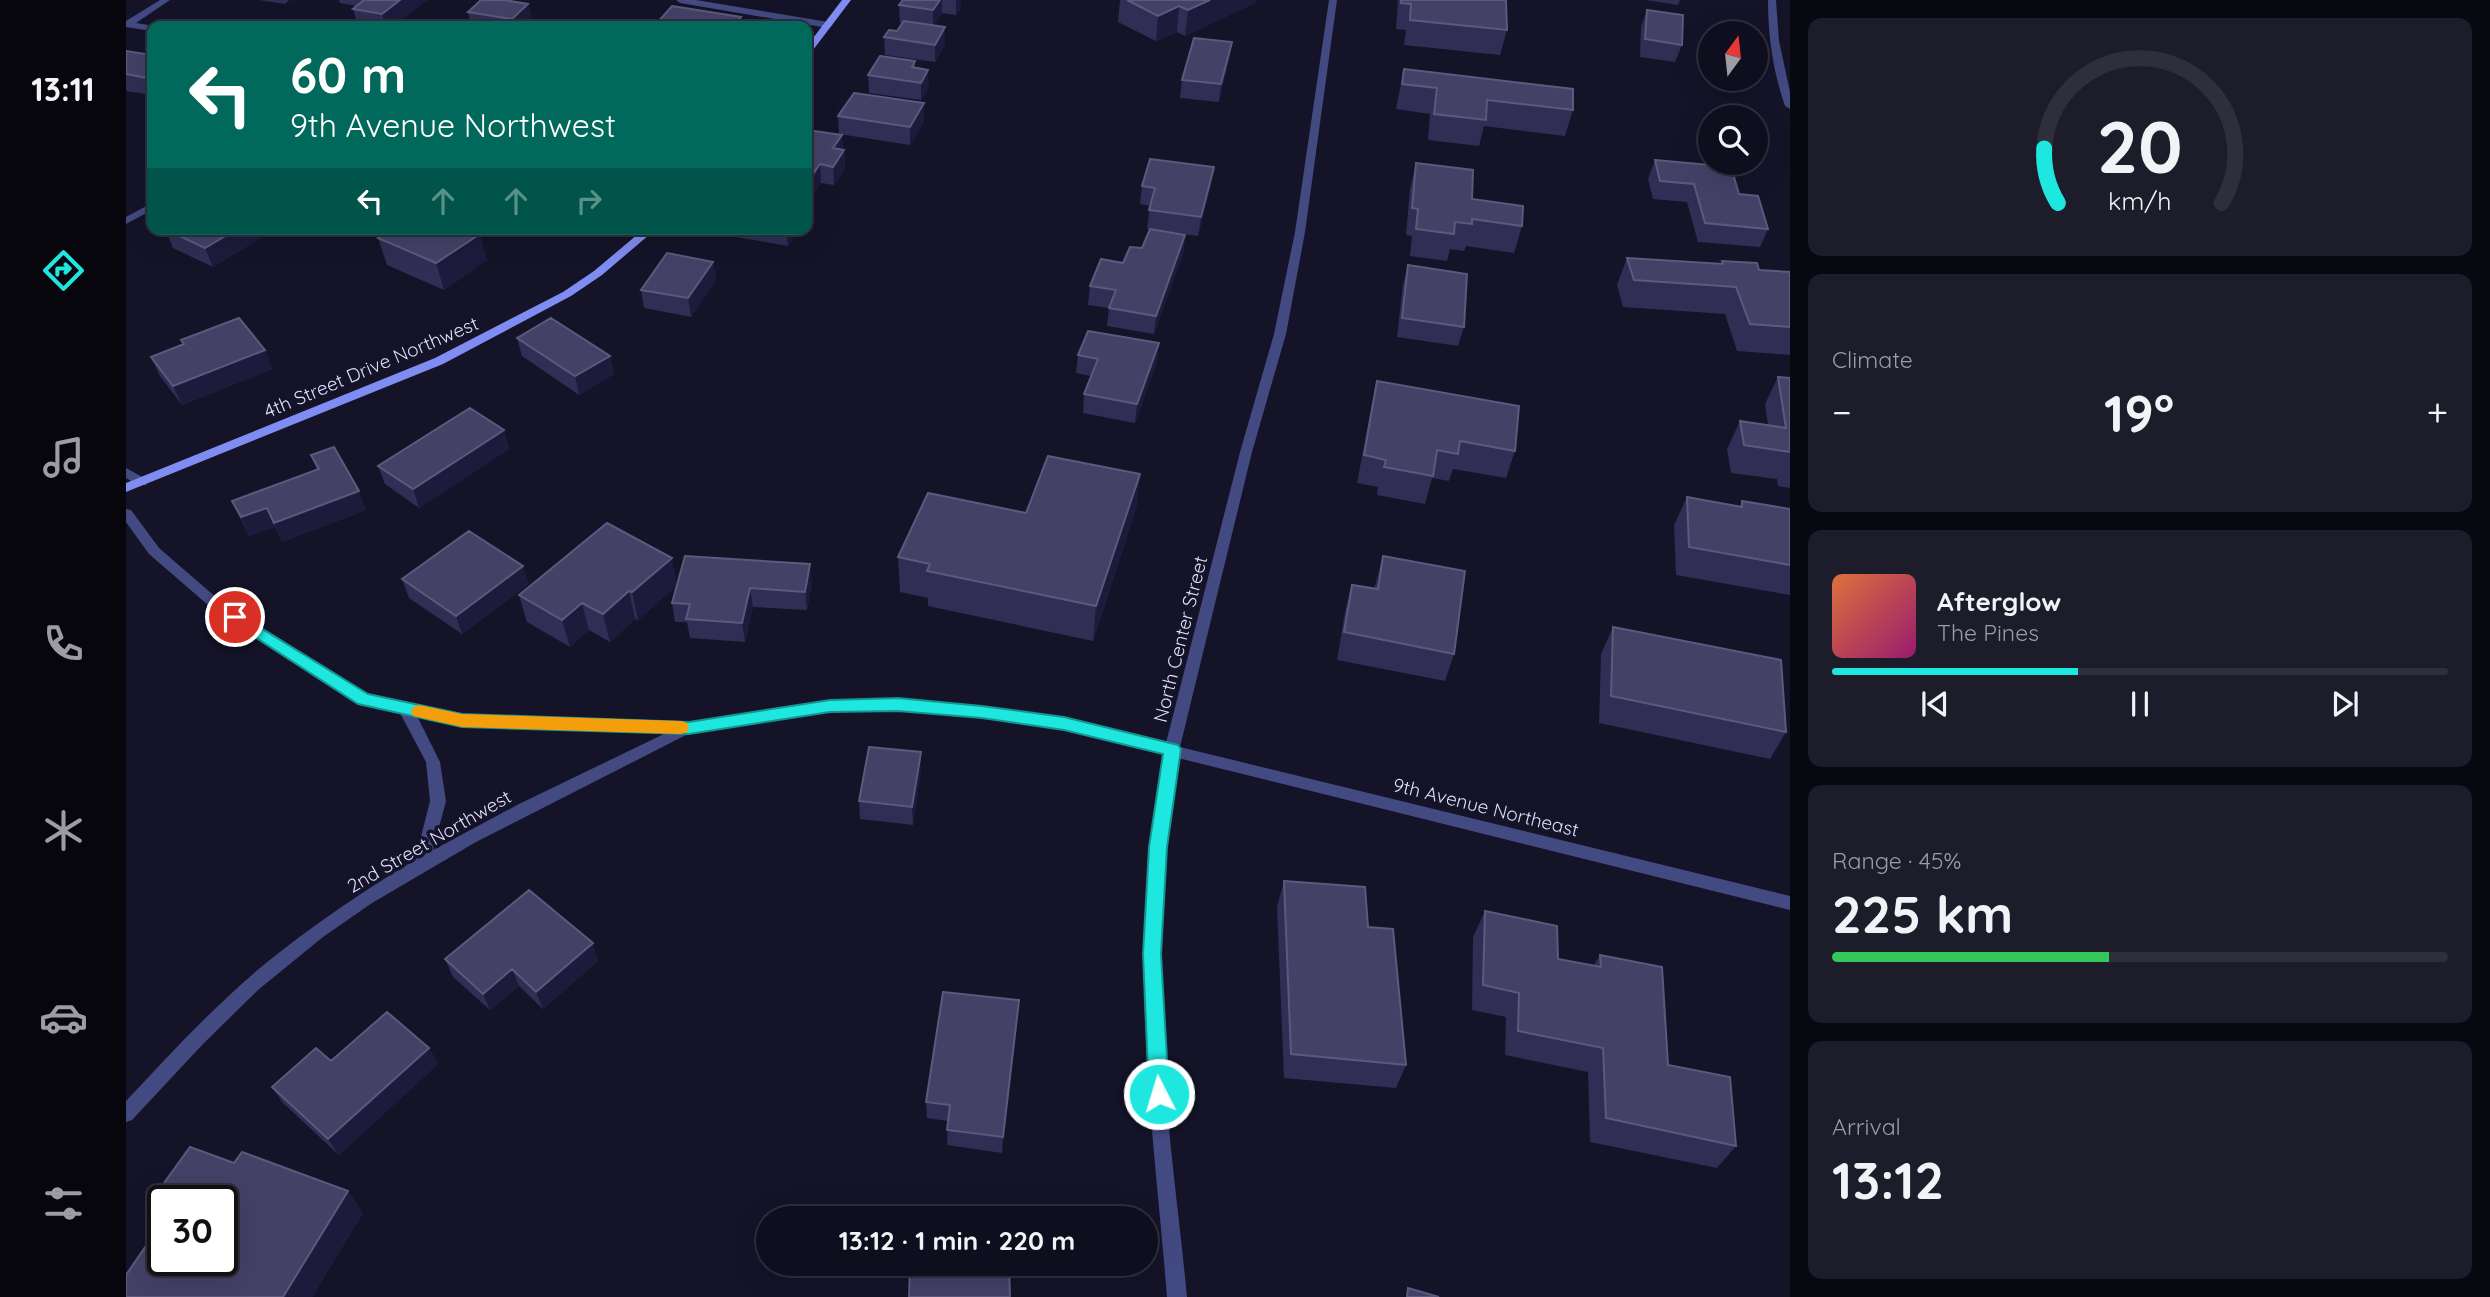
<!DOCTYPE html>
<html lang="en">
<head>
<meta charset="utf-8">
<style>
  body { margin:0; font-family:Quicksand,sans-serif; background:#1d1c2b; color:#f1f3f6; height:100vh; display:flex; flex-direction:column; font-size:26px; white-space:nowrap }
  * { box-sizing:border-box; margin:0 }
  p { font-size:23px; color:#9b9ca4 }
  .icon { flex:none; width:38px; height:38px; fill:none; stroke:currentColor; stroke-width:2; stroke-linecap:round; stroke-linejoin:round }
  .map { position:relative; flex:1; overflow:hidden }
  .drawer { display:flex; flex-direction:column; gap:18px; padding:18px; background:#080810; width:700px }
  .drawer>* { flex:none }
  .banner { position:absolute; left:21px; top:21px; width:665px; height:214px; border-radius:14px; box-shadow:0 7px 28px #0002,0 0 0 2px #2f2e3c; background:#00695c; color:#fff; overflow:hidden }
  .needle { width:46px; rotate:15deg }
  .fabs { position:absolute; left:1572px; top:21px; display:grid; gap:14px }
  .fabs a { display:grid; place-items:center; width:70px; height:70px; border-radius:50%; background:#0f0e1e; box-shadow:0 7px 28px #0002,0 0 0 2px #2f2e3c; font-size:35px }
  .speed { position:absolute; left:21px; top:1185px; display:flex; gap:14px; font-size:35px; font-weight:700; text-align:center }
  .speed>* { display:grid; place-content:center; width:91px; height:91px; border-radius:50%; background:#0f0e1e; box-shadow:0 7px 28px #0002,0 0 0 2px #2f2e3c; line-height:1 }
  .speed .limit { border:4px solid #111; border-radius:10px; background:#fff; color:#111 }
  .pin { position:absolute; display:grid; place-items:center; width:60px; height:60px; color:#fff; margin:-30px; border:4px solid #fff; border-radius:50%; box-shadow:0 2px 7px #0007 }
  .me { position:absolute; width:77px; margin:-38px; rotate:355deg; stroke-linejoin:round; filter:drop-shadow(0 0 5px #0008) }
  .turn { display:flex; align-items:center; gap:24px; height:147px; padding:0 28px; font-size:32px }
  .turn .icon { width:91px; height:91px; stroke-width:2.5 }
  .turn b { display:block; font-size:49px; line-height:60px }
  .lanes { display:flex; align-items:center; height:66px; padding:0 28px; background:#0003; justify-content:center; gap:35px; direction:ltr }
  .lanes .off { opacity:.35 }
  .big { font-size:52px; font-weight:700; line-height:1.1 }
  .drawer .widget { flex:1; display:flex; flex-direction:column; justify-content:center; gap:10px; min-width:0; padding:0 24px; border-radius:14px; background:#1d1c2b }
  .drawer .dial { align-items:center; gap:0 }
  .dial svg { height:182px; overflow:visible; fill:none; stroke:#2f2e3c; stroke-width:7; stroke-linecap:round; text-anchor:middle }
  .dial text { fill:#f1f3f6; stroke:none }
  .song { display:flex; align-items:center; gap:21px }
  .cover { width:84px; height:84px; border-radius:10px; background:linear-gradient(135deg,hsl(20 70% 55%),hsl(320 70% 35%)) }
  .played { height:7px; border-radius:4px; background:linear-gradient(90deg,#1ee7df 40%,#2f2e3c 40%) }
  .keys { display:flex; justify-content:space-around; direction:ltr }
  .heat { display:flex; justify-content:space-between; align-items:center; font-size:38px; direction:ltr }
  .charge { height:10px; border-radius:5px; background:linear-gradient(90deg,#34c759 45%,#2f2e3c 0) }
  .trip { position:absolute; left:630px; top:1206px; width:402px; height:70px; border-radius:35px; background:#0f0e1e; box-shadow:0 7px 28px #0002,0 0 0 2px #2f2e3c; font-weight:700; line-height:70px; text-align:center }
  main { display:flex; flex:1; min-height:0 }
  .dock { display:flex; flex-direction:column; width:126px; justify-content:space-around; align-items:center; background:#06060c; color:#9b9ca4 }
  .dock .icon { width:49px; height:49px }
  .dock .selected { color:#1ee7df }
  .dock b { font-size:32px; color:#f1f3f6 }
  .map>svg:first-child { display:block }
</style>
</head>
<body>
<main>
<nav class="dock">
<b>13:11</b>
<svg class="icon selected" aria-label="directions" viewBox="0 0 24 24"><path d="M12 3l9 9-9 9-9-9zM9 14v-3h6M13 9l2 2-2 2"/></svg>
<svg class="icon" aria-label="music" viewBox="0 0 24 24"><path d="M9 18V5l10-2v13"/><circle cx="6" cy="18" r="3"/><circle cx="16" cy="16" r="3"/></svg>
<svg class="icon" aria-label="phone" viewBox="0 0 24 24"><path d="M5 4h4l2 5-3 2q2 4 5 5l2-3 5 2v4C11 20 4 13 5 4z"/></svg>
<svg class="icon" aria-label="climate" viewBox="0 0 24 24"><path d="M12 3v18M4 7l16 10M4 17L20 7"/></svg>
<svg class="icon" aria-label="car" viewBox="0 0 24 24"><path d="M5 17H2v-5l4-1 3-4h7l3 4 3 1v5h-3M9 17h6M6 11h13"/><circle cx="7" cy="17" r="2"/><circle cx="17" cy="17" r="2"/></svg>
<svg class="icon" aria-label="filters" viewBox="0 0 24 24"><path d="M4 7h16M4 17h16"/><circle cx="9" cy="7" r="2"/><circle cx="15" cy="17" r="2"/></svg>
</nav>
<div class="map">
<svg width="1664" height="1297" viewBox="0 0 1664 1297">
  <rect width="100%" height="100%" fill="#141328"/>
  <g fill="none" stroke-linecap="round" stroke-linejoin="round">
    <!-- service -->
    <path fill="#434a82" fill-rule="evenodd" d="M0,468L20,479L22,482L20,485H12L0,478Z"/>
    <!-- minor -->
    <path fill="#434a82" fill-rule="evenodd" d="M34,0H44L10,23L29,26H26V31L0,27V21Z
      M550,0H570L702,22L707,25L702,28L554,3Z
      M1203,0H1211L1179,232L1160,334L1126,452L1054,747L1664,896V910L1052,758C1043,823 1035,888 1034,953C1032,1068 1050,1183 1061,1297H1041C1032,1184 1017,1070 1018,956C1018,888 1028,821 1038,754L938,730L856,718L772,711L704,712L564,733L350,842L246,903L197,937L132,990L77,1044L6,1120L0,1122V1101C45,1053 89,1005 140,963C187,925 237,891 289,860L304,801L300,762L274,713L232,704L82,605L23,554L0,522V509L5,510L33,548L92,599L241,695L336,714L563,722L704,700L772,699L856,706L938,718L1040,743L1114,452L1148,334L1169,232ZM291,716L336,726L540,733L393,804L307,850L320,801L314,762Z
      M1642,0H1650L1653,41L1664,92V109L1659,106C1647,71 1642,37 1642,0Z
      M26,203V210L0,224V217Z"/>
    <!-- secondary -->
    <path fill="#7f8cf1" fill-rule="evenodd" d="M716,0H725L684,54L681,55V46Z
      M518,229H530L476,275L445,296L317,364L0,492V483L309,358L437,292L468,271Z"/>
  </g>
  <!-- wall -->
  <path fill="#302e54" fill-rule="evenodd" d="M133,0H163L159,4Z
    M213,0H301L268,26H232L227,9L230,6L214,3Z
    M777,0H835V8L830,15L816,13L808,26L819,45L809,62L759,55L758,37L771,31L777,23H774L773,5Z
    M994,0H1130L1129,3L1059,36L1051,32L1030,41L992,22Z
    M1272,0H1380L1381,30L1374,55L1278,45L1280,30L1270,29Z
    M1520,0H1554L1552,5Z
    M402,4L406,21L401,26H345L342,12Z
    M1521,10L1556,45L1549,62L1514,57L1515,27Z
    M1106,42L1103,59L1093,102L1054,98L1056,80Z
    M0,51L26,55V95L0,91Z
    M789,61V68L803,87L795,100L743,93L742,75Z
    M1278,69L1447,110L1439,136L1358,126L1353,146L1302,140L1304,114L1270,109Z
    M712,116L798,121L784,145L713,134Z
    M681,130L718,150L719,168L708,185L695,183L687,195L681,194Z
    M1529,160L1613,194L1642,229L1634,247L1572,242L1561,202L1527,199L1522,179Z
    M1290,163L1346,199L1396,226L1388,253L1340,246L1338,251L1324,249L1321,261L1284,256L1286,236L1280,235L1284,189Z
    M1085,185L1072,236L1021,229L1024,206L1014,204L1016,186Z
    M39,229H149L87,267L47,248Z
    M388,229H411L402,235Z
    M603,229H673L662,246L604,236Z
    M359,233L354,236L361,260L318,290L261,265L252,238Z
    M1059,235L1057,254L1028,334L981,326L983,308L962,305L964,286L1016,248Z
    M1501,258L1595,264L1596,261L1633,270L1664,272V355L1611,351L1599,314L1497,307L1491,285Z
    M587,262L590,280L565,317L518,308L515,290Z
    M1282,265L1338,327L1332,346L1271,337L1277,284Z
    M391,338L484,356L488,374L453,395L396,356Z
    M55,340L139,350L146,369L56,405L34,376L25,357L57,345Z
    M952,355L1031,362L1009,423L957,413L958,394L965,376L950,373Z
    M1652,377L1664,378V488L1652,486L1651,479L1605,473L1601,449L1614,421L1642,425L1639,404Z
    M1251,381L1389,451L1380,478L1327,469L1323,481L1306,478L1299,504L1251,495L1252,487L1231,483L1245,408Z
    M378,430L383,449L293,508L259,484L252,466Z
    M185,455L240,510L156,542L149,527L123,536L106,501L191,470Z
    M1014,474L1010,509L967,641L802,606V598L774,592L772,557Z
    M1561,497L1614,506L1616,501L1664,509V595L1550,575L1548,525Z
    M1257,556L1328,654L1319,681L1211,660L1219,612L1226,585L1248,589Z
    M276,579L403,584L336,634L283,598Z
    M686,583L681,610L627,607L619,642L564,638L561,622H549L546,603L551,585L512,620L509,619L484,642L463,630L444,647L401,622L393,595L551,585Z
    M1487,627L1660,732L1644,759L1473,723L1475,654Z
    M795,752V770L787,825L734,819L733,801Z
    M1158,881L1242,927L1280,1065L1270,1088L1158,1078L1151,907Z
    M1359,911L1432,959L1468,965L1474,955L1542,1065L1610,1146L1591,1168L1464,1142L1462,1072L1379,1055L1380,1017L1346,1010L1347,937Z
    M319,959L472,961L417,1009L393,986L364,1010L327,977Z
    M893,1000L876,1153L821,1145L822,1121L801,1118L800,1102Z
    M303,1048L312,1064L213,1155L157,1103L146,1087L205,1061Z
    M64,1147L108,1163L116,1152L222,1191L237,1213L186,1297H0V1275L35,1224L20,1208ZM37,1200H96V1260H37Z"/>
  <!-- shaded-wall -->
  <path fill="#1d1b3b" d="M274,0H301L268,26H259L256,14Z
    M814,0H816V13L807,28V10Z
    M830,0H835V8L830,15Z
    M1084,0H1130L1129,3L1059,36L1062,10Z
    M402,4L406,21L401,26H388L386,19Z
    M1053,6L1051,32L1030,41L1032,16Z
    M615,17L616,26H607Z
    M819,27V45L809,62V45Z
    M1106,42L1103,59L1093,102L1095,84Z
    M802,70L803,87L795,100V83Z
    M798,103V121L784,145V127Z
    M716,135L719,168L708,185L707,148Z
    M694,164L695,183L687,195L685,177Z
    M1088,167L1085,185L1072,236L1075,217Z
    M111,229H149L87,267L79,248Z
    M329,229H357L359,233L354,236L361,260L318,290L310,263Z
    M401,229H411L402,235Z
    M660,229H673L662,246Z
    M1059,235L1057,254L1028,334L1030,316Z
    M587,262L590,280L565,317L562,298Z
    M1033,343L1031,362L1009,423L1011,404Z
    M139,350L146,369L56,405L47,386Z
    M484,356L488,374L453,395L449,376Z
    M378,430L383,449L293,508L287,489Z
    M1014,474L1010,509L967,641L970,606Z
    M233,491L240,510L156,542L148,523Z
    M141,508L149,527L123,536L115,517Z
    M546,558L551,585L512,620L506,592Z
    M684,564L686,583L681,610L679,592Z
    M397,566L403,584L336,634L330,616Z
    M624,588L627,607L619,642L616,623Z
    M503,591L509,619L484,642L477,614Z
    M456,603L463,630L444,647L436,620Z
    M795,752V770L787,825L786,807Z
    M467,943L472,961L417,1009L410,992Z
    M386,969L393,986L364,1010L357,994Z
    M893,1000L892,1017L876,1153L877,1137Z
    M303,1048L312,1064L213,1155L202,1139Z
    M222,1191L237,1213L186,1297H157Z"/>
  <!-- building -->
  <path fill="#434166" stroke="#5b5a7d" stroke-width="2" d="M238,0H274L256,14L227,9Z
    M355,0H378L402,4L386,19L342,12Z
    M777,0H814L807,10L773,5Z
    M1001,0H1084L1062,10L1053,6L1032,16Z
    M1275,0H1380L1381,30L1284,20L1285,4L1275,3Z
    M546,6L615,17L607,26H545L530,24Z
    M1521,10L1557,15L1556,45L1519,39Z
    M778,21L819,27L809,45L758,37L763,30L771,31Z
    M1068,38L1106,42L1095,84L1056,80Z
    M0,51L26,55V79L0,74Z
    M754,56L789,61L786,67L802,70L795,83L742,75Z
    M1278,69L1447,89V110L1361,100L1360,120L1308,114L1311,88L1276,84Z
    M728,93L798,103L784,127L712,116Z
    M681,130L716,135L707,148L718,150L707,167L694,164L685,177L681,176Z
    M1024,159L1088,167L1075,217L1023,210L1029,188L1016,186Z
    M1529,160L1605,167L1613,194L1632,196L1642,229L1579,223L1568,184L1534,181Z
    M1290,163L1347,170L1346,199L1397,206L1396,226L1346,219V224L1329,222L1328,234L1290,229L1292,209L1286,208Z
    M39,229H111L79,248Z
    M266,229H343L354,234L310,263L252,238Z
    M1024,229L1059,235L1030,316L983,308L990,290L964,286L975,259L997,263L1004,247L1016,248Z
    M541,253L587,262L562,298L515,290Z
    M1501,258L1597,264L1596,261L1631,263L1633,270L1664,272V327L1624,324L1610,287L1508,280Z
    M1282,265L1341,274L1338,327L1276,318Z
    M113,318L139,350L47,386L25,357L58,344L55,340Z
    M425,318L484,356L449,376L391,338Z
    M962,331L1033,343L1011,404L958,394L972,359L952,355Z
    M1652,377L1664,378V452L1618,445L1614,421L1660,428Z
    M1251,381L1393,406L1389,451L1334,441L1332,454L1311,450L1307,476L1258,467L1260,460L1238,455Z
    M344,408L378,430L287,489L252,466Z
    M208,447L233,491L148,523L141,508L115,517L106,501L193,469L185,455Z
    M922,456L1014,474L970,606L801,571L804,564L772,557L802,493L900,513Z
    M1561,497L1616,507V501L1664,509V565L1563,547Z
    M481,523L546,558L506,592L503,591L477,614L456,603L436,620L393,595Z
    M343,531L397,566L330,616L276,579Z
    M559,556L684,564L679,592L624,588L616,623L560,619L564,604L546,603Z
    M1257,556L1339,571L1328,654L1218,632L1226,585L1252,589Z
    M1487,627L1655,660L1660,732L1485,696Z
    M743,747L795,752L786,807L733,801Z
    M1158,881L1239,887L1242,927L1267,929L1280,1065L1165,1054Z
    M403,890L467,943L410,992L386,969L357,994L319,959Z
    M1359,911L1431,926L1432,959L1475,967L1474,955L1536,967L1542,1065L1604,1077L1610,1146L1480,1118L1477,1048L1392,1031L1393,993L1357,985Z
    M817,992L893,1000L877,1137L821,1130L824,1105L800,1102Z
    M261,1012L303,1048L202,1139L146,1087L190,1048L205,1061Z
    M64,1147L108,1163L116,1152L222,1191L157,1297H0V1275L37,1221V1260H96V1200H37V1215L20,1208Z
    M786,1206L882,1207L883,1218H785Z
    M784,1264H883L884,1297H783Z
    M1282,1288L1313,1297H1281Z"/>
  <!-- route -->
  <path fill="#1ee7df" stroke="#149691" stroke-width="2" d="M109,612L242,694L336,714L563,722L704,700L772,698L856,706L938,717L1052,745L1055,749L1041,847L1035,954L1043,1094L1040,1101L1033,1103L1026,1101L1023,1094L1017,954L1023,847L1037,754L938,730L856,718L772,711L704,712L563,734L336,727L232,704L104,621L102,617L104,613Z"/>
  <!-- slow -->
  <path fill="#f59e0b" d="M293,705L336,714L555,721L561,723L563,728L561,732L555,734L336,727L287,716L285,711L287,707Z"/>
  <g text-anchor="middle" stroke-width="7" stroke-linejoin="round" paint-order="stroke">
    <!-- street labels -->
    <g font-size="19" fill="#dedffb" stroke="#141328">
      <text transform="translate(245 367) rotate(-23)" y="7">4th Street Drive Northwest</text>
      <text transform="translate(1054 639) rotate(-76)" y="7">North Center Street</text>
      <text transform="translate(1360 807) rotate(14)" y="7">9th Avenue Northeast</text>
      <text transform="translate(303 841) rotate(-30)" y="7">2nd Street Northwest</text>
    </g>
  </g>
</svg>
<div class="fabs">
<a><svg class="needle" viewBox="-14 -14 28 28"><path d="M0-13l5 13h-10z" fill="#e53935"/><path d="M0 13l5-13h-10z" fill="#9b9ca4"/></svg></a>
<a><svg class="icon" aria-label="search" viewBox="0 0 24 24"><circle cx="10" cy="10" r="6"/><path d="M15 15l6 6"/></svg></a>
</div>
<div class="speed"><div class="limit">30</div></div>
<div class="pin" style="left:109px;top:617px;background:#d93025"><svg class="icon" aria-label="arrive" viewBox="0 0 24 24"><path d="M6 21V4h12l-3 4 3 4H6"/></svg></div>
<svg class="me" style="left:1033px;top:1094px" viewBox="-20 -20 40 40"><circle r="17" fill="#1ee7df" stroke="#fff" stroke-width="3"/><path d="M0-11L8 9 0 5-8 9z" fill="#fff"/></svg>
<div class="trip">13:12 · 1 min · 220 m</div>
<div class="banner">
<div class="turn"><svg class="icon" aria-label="left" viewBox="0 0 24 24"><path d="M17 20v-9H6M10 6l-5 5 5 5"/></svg><div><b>60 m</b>9th Avenue Northwest</div></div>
<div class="lanes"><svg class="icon" aria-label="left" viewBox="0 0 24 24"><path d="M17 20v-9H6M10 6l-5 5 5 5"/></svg><svg class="icon off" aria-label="ahead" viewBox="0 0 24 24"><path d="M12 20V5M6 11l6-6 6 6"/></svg><svg class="icon off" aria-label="ahead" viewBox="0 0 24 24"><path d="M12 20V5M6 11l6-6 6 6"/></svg><svg class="icon off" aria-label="right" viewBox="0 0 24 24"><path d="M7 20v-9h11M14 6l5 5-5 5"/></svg></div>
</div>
</div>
<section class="drawer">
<div class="widget dial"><svg viewBox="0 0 100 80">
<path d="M14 69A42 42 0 1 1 86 69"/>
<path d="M14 69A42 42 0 0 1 8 45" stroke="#1ee7df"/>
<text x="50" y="56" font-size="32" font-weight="700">20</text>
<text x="50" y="72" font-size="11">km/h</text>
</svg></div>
<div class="widget"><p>Climate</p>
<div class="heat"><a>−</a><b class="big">19°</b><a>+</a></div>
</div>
<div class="widget">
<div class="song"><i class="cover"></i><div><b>Afterglow</b><p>The Pines</p></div></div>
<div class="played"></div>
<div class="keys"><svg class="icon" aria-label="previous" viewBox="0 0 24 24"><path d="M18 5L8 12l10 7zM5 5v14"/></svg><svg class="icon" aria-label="pause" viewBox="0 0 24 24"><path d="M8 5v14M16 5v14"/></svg><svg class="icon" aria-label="next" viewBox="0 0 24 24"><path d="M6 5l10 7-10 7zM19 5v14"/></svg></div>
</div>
<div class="widget"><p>Range · 45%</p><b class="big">225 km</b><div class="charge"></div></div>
<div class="widget"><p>Arrival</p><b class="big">13:12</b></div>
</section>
</main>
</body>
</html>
